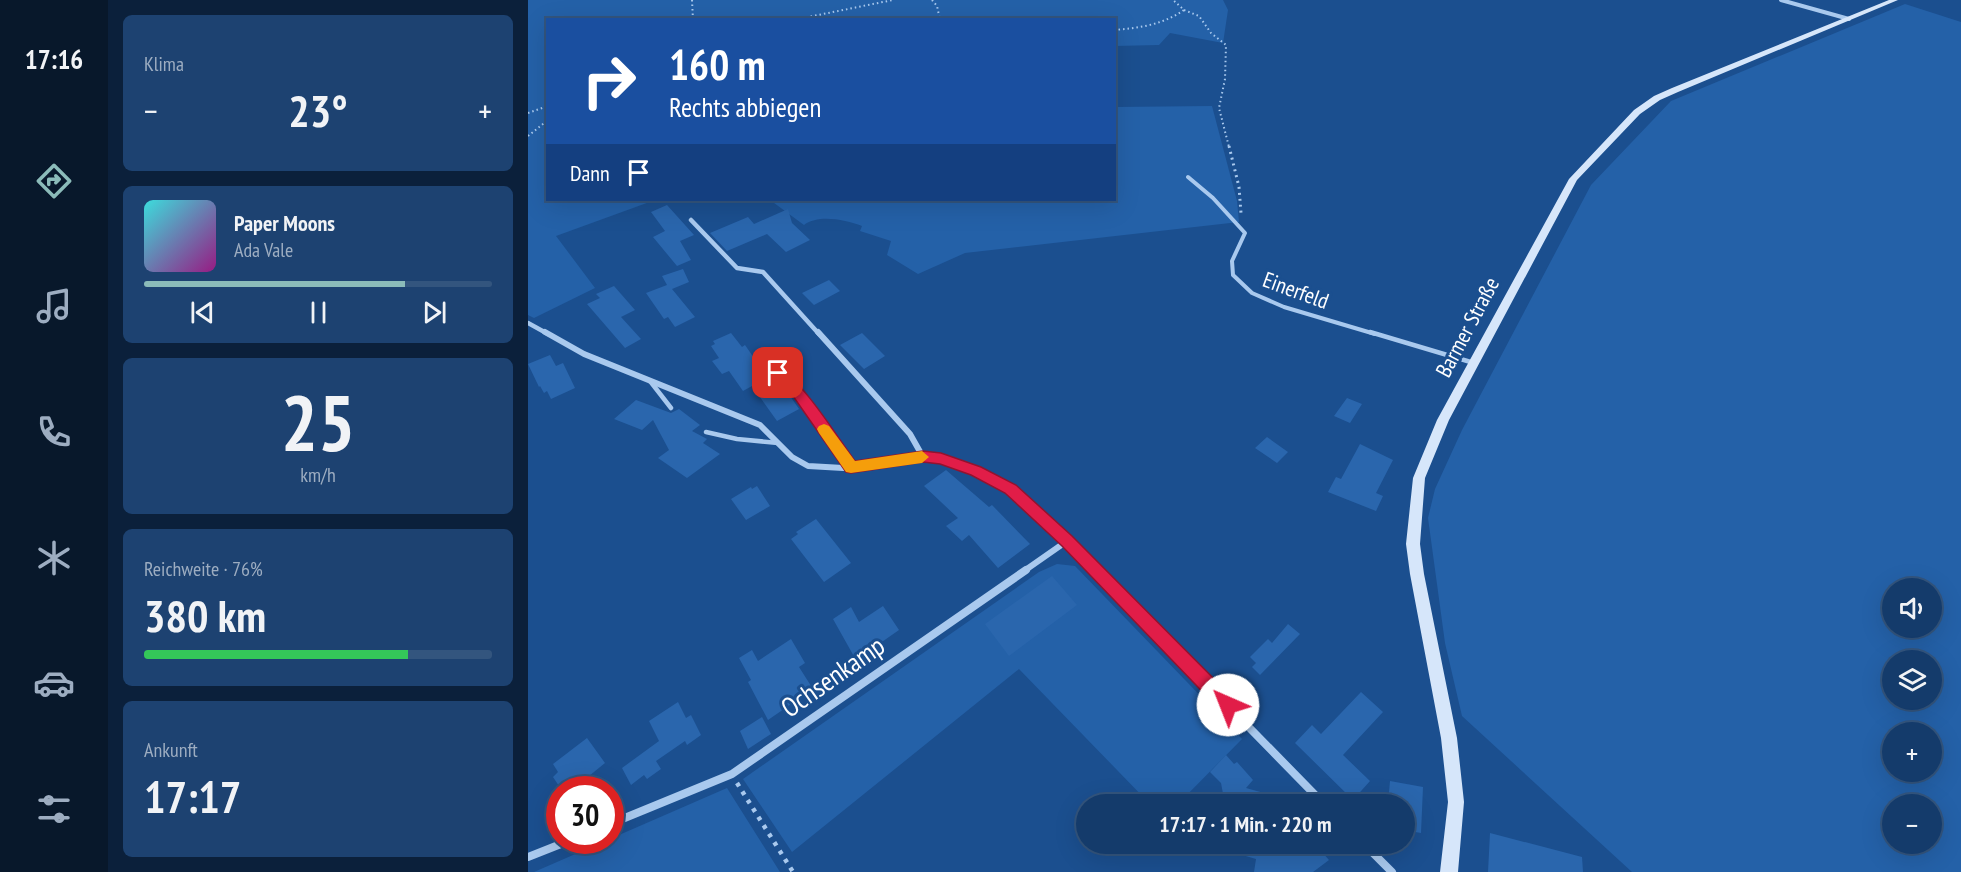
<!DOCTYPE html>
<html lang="de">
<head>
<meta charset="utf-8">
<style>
  body { margin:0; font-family:"PT Sans Narrow",sans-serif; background:#1d4271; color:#f1f3f6; height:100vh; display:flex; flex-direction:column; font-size:22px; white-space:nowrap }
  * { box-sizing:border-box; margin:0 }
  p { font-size:20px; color:#9dadc1 }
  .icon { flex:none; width:33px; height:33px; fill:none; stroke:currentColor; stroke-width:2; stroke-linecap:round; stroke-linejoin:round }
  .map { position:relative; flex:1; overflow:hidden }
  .panel { display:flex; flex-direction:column; gap:15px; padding:15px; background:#0b203b; width:420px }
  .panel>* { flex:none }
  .top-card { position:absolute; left:18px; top:18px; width:570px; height:183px; border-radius:0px; box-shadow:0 6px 24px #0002,0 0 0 2px #33557e; background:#1a4fa0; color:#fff; overflow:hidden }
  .tools { position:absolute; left:1354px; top:578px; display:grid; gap:12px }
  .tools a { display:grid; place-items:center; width:60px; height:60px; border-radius:50%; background:#143b6b; box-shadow:0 6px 24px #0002,0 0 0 2px #33557e; font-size:30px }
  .speed { position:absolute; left:18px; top:776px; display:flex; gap:12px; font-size:30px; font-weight:700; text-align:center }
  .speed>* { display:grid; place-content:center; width:78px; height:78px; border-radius:50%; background:#143b6b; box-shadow:0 6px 24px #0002,0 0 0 2px #33557e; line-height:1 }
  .speed .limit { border:9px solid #d22; background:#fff; color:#111 }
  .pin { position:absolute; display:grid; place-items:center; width:51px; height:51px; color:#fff; margin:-26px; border-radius:12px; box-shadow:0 3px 9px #0006 }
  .me { position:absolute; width:66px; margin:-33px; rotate:316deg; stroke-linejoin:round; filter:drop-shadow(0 0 4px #0008) }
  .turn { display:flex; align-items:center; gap:21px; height:126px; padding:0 24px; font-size:27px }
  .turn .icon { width:78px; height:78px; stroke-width:2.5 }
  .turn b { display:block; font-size:42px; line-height:51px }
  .then { display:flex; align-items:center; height:57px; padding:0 24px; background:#0003; gap:12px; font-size:22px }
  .big { font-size:45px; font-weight:600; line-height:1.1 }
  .panel .card { flex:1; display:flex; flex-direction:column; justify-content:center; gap:9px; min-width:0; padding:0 21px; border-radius:9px; background:#1d4271 }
  .panel .dial { align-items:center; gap:0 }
  .dial b { font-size:78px; line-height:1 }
  .song { display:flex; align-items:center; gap:18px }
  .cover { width:72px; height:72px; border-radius:9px; background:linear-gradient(135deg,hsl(180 70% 55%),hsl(310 70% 35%)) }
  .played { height:6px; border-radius:3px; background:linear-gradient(90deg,#8bbbb9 75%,#33557e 75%) }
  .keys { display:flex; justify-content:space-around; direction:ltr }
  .heat { display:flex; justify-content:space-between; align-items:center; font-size:33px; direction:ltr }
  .charge { height:9px; border-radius:4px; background:linear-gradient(90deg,#34c759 76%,#33557e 0) }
  .trip { position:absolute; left:548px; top:794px; width:339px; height:60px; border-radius:30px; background:#143b6b; box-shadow:0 6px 24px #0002,0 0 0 2px #33557e; font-weight:600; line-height:60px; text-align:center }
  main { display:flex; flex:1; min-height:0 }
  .dock { display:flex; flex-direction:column; width:108px; justify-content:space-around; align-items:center; background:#08182b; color:#9dadc1 }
  .dock .icon { width:42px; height:42px }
  .dock .active { color:#8bbbb9 }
  .dock b { font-size:27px; color:#f1f3f6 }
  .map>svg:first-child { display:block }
</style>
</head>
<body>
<main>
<nav class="dock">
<b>17:16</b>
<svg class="icon active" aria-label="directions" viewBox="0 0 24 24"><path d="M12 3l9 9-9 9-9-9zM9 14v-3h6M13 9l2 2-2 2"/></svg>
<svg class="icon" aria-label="music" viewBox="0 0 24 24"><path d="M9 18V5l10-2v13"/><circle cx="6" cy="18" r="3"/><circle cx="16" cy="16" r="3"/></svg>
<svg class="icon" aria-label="phone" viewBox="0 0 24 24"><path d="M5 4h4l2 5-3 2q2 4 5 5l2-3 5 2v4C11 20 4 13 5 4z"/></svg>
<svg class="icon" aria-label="climate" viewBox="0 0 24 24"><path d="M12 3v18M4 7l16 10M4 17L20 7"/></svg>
<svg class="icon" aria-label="car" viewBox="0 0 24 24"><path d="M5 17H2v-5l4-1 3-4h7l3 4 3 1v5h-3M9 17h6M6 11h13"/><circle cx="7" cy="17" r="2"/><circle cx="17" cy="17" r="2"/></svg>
<svg class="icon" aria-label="filters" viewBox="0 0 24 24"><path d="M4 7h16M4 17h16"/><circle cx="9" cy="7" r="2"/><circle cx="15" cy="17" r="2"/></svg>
</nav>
<section class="panel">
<div class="card"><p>Klima</p>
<div class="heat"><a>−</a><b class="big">23°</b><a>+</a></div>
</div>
<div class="card">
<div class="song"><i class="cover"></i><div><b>Paper Moons</b><p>Ada Vale</p></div></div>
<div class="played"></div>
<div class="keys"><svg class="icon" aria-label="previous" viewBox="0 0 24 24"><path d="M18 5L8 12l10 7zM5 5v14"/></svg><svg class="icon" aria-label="pause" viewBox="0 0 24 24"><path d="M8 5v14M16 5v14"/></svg><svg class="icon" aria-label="next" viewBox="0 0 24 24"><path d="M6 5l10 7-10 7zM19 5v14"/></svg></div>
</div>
<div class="card dial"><b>25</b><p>km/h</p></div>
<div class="card"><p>Reichweite · 76%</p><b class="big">380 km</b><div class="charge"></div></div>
<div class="card"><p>Ankunft</p><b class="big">17:17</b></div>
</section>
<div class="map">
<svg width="1433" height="872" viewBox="0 0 1433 872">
  <rect width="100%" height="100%" fill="#1b4f8f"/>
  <!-- green -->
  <path fill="#2461a8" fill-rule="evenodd" d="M0,0H695L700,10L695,43L642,33L631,45L587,46L586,20H20V200H127L28,236L67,288L6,318L0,315Z
    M1377,4L1433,22V872H1104L934,716L917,643L900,518L907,489L934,430L1063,185L1143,101ZM1365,588H1404V627H1365ZM1365,660H1404V699H1365ZM1365,732H1404V771H1365ZM1365,804H1404V843H1365Z
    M684,106L709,201L711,222L437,253L390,274L359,255L363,241L332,231L334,226C317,220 291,214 276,225L242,200H586L587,107Z
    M529,564L547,566L714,739L650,804H622L491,669L264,852L215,779L511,572Z
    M199,788L252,872H6Z"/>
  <!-- building -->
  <path fill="#2a66ad" d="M139,205L166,235L152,241L163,260L149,266L125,237L137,231L123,212Z
    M260,209L264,223L282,240L258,252L239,234L199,251L182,233L220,217L226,224Z
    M155,269L161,282L144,289L167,317L147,327L140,317L136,319L118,293L139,285L134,276Z
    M301,280L312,291L286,305L274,293Z
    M86,286L107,310L93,317L113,339L97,348L59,304L72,298L68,294Z
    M203,333L214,347L217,345L233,368L230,369L251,397L260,393L271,409L249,421L224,386L215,391L201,371L194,374L184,361L191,358L183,346L187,344L185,341Z
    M334,333L357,356L336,369L312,345Z
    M22,355L28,366L35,363L47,388L23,399L19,391L16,393L12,386L11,387L0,364Z
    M819,398L834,404L822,423L806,416Z
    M108,400L143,413L151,409L172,425L164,431L179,439L175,443L192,454L159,478L130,458L141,450L125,420L114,430L86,419Z
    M739,437L760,452L749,463L727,448Z
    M832,444L865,460L848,493L855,496L848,511L800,492L808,477L813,479Z
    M418,470L461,507L464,505L502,544L470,568L441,535L434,541L418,526L430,518L396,486Z
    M229,486L242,506L218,520L203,499L223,487L224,489Z
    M288,519L323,563L296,582L263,539L270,534L268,532Z
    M524,576L549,605L481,656L457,624Z
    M355,606L371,630L328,660L305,619L323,607L331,622Z
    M760,624L772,634L732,675L724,667L728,663L722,657L740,639L744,643Z
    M263,639L277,663L271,667L285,689L240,720L220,682L223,680L211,658L224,650L230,661Z
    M833,692L855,712L815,755L842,781L825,800L767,743L784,725L793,734Z
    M150,702L158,718L163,715L173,735L159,745L157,741L128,761L133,769L119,779L116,775L103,785L94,768L131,741L121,721Z
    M234,717L243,734L220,749L212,731Z
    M59,738L77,763L61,776L70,789H33L25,777L30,772L25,764Z
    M698,755L706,764L709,762L725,780L718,788L758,799L757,804H697L693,783L682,772Z
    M862,781L895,787L893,833L876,830V804H860Z
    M962,833L1054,857L1055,872H960Z
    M688,843H786L801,860L785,872H726L728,859L687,847Z"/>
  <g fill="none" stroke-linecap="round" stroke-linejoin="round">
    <!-- path-far2 -->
    <path stroke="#a9c9ee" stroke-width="2" stroke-dasharray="1.5 3" stroke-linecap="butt" d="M164,0L165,20
      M404,0L409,6L412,20
      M656,10L671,16L683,33L698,45L697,79L691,108L701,147
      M265,20L365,0
      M335,20L355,17L399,20
      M586,30C611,28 634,25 656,10L645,0
      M0,113L20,106
      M0,136L20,120"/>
    <!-- path-far1 -->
    <path stroke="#a9c9ee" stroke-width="3" stroke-dasharray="2 4" stroke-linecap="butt" d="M701,146L711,187L713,213"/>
    <!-- path -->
    <path stroke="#a9c9ee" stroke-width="4.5" stroke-dasharray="4 6" stroke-linecap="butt" d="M209,783L265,872"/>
    <!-- service-far1 -->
    <path stroke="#a9c9ee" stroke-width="4" d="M660,177L685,198L717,233L704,261L705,275L724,293L756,307L847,334"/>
    <!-- service -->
    <path stroke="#a9c9ee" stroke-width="4.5" d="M842,332L946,363
      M250,373L270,393L323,468
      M122,381L143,408
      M178,432L209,439L250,443"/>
    <!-- minor-far3 -->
    <path stroke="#a9c9ee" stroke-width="4" d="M1253,0L1321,19"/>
    <!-- minor-far2 -->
    <path stroke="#a9c9ee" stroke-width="4.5" d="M163,220L209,268L235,272L291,334
      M0,323L20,334"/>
    <!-- minor-far1 -->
    <path stroke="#a9c9ee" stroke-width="6" d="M17,332L56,354L232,425L264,457L280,466L315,468L395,457L413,459L448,471L483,489L568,571
      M290,332L382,434L395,457
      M496,571L539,541"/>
    <!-- minor -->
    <path stroke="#a9c9ee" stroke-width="8" d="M567,570L796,804
      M82,824L204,774L498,570
      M835,843L864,872
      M0,857L43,840"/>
    <!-- secondary -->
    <path fill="#d6e6fa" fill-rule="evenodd" d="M1361,0H1370L1150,92L1132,100L1112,114L1049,180L921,420L897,478L892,544L896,574L929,738L936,802L930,872H912L920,802L913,738L882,574L878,544L885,478L909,420L1041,179L1106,110L1126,96L1144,88Z"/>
  </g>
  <!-- route -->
  <path fill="#e11d48" stroke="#92132f" stroke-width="1.5" d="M250,369C271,375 312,441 327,461L395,451L413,453L453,467L488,485L544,536L706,699L708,705L706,712L700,714L694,712L534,546L477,493L443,475L412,464L395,462L323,473L318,472L265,396L246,376L244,373Z"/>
  <!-- slow -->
  <path fill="#f59e0b" d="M296,424L301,426L327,461L394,451L401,457L394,463L323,473L318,472L291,433L289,429L291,426Z"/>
  <g text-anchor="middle" stroke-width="6" stroke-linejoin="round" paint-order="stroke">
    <!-- street labels -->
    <g font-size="22" fill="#fff" stroke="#1b4f8f">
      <text transform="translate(768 290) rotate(20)" y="8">Einerfeld</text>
      <text transform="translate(939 327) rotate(-62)" y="8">Barmer Straße</text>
    </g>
    <!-- near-street labels -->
    <g font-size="27" fill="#fff" stroke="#1b4f8f">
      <text transform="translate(305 677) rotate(-35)" y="9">Ochsenkamp</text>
    </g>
  </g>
</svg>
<div class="tools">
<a><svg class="icon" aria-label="sound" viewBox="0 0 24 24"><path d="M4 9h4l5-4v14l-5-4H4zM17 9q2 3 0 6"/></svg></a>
<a><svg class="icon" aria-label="layers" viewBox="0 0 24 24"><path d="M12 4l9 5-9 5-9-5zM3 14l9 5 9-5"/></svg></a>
<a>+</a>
<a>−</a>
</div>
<div class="speed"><div class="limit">30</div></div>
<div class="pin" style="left:250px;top:373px;background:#d93025"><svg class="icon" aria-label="arrive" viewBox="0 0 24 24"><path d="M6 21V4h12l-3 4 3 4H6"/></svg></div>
<svg class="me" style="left:700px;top:705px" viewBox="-20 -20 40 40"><circle r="19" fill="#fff"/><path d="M0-13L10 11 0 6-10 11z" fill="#e11d48"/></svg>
<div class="trip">17:17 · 1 Min. · 220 m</div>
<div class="top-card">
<div class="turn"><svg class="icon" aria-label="right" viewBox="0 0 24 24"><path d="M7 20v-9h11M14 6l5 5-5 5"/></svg><div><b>160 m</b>Rechts abbiegen</div></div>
<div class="then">Dann<svg class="icon" aria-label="arrive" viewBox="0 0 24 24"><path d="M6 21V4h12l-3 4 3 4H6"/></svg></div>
</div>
</div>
</main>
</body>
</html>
